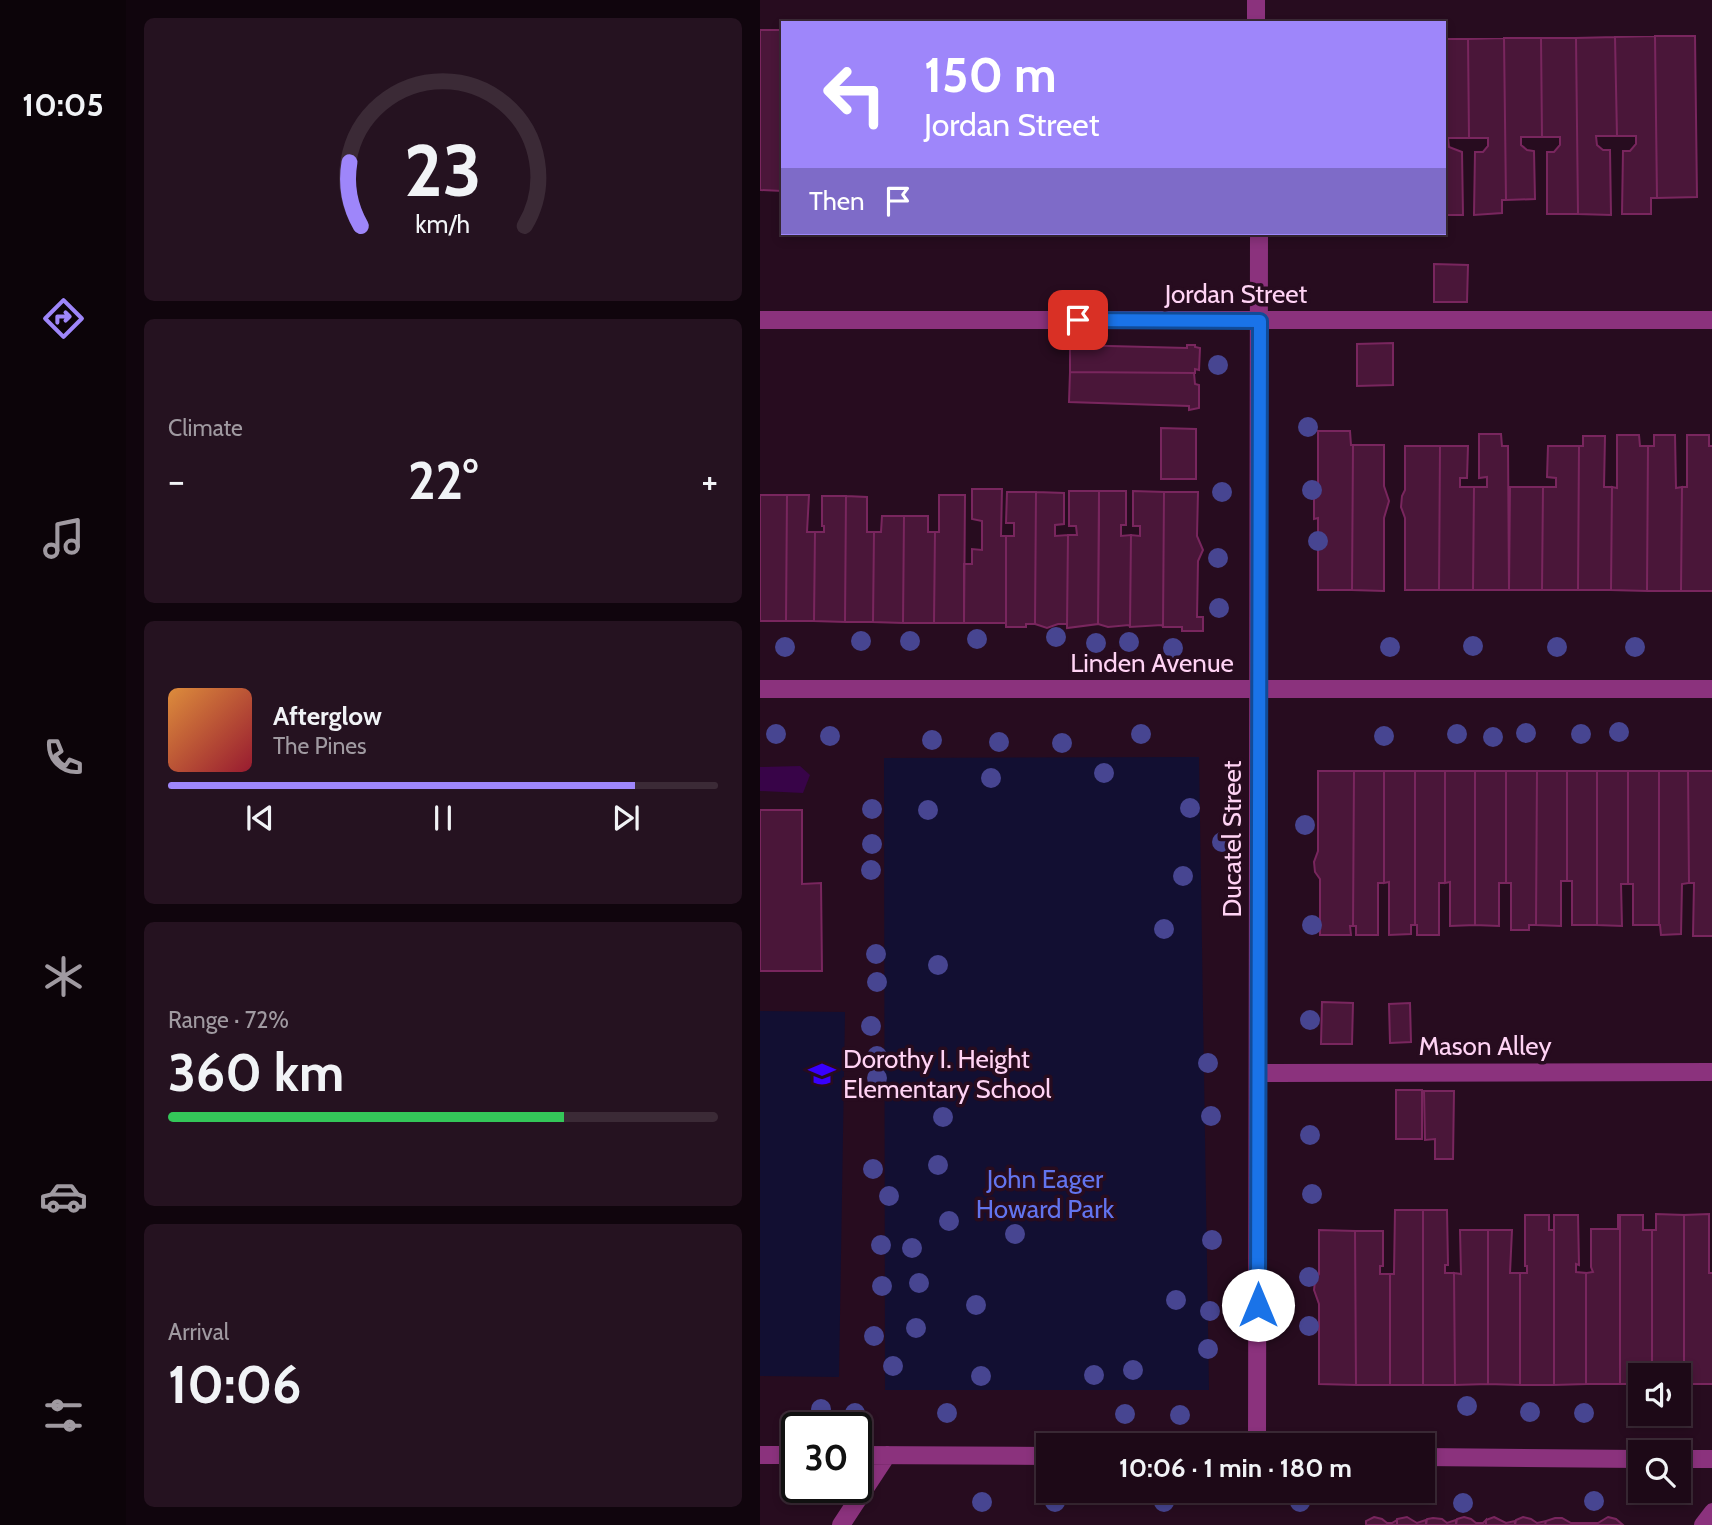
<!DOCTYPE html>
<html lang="en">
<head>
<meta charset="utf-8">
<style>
  body { margin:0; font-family:Cabin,sans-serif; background:#251220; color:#f1f3f6; height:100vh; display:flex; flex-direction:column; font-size:26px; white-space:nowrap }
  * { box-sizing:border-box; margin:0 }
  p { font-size:23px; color:#a09aa1 }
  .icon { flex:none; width:38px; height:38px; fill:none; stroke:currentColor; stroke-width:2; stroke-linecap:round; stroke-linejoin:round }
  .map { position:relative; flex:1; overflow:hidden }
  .panel { display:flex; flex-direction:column; gap:18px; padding:18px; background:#10050d; width:634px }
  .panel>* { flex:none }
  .top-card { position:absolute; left:21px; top:21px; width:665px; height:214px; border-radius:0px; box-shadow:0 4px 10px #0003,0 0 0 2px #3b2a36; background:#9e86fa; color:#fff; overflow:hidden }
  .controls { position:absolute; left:868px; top:1363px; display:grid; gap:14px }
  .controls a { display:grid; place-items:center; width:63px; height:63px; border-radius:0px; background:#1d0917; box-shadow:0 4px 10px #0003,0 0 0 2px #3b2a36; font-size:35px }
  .speed { position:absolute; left:21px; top:1412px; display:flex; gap:14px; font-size:35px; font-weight:700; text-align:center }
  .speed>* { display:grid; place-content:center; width:91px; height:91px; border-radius:50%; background:#1d0917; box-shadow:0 4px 10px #0003,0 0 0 2px #3b2a36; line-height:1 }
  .speed .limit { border:4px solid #111; border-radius:10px; background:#fff; color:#111 }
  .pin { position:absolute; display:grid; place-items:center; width:60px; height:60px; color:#fff; margin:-30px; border-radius:14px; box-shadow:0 4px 10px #0006 }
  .me { position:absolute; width:77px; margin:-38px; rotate:0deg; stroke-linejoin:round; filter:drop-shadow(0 0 5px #0008) }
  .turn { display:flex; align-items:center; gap:24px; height:147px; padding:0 28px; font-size:32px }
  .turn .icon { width:91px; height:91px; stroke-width:2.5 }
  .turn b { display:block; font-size:49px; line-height:60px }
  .then { display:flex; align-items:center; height:66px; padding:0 28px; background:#0003; gap:14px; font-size:26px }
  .big { font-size:52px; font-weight:700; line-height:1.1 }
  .panel .card { flex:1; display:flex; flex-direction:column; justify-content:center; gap:10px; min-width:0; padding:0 24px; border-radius:10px; background:#251220 }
  .panel .dial { align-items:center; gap:0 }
  .dial svg { height:182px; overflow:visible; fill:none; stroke:#3b2a36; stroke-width:7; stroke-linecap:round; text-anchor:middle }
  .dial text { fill:#f1f3f6; stroke:none }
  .song { display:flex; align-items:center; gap:21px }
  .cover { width:84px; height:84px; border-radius:10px; background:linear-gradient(135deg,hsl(30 70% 55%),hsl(350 70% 35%)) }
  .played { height:7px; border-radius:4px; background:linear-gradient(90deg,#9e86fa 85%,#3b2a36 85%) }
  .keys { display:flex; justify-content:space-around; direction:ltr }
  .heat { display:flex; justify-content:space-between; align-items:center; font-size:38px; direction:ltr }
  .charge { height:10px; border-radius:5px; background:linear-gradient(90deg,#34c759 72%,#3b2a36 0) }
  .trip { position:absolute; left:276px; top:1433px; width:399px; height:70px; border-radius:0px; background:#1d0917; box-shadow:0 4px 10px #0003,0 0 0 2px #3b2a36; font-weight:700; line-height:70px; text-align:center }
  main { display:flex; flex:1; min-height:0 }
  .tab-bar { display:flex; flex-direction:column; width:126px; justify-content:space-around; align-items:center; background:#0c0409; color:#a09aa1 }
  .tab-bar .icon { width:49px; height:49px }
  .tab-bar .active { color:#9e86fa }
  .tab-bar b { font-size:32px; color:#f1f3f6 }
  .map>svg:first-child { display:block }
</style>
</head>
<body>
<main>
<nav class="tab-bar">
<b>10:05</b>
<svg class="icon active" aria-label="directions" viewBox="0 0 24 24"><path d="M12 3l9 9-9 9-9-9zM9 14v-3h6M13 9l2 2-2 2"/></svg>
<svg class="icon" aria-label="music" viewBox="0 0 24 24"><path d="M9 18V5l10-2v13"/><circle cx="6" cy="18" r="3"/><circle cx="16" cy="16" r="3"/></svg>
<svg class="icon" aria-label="phone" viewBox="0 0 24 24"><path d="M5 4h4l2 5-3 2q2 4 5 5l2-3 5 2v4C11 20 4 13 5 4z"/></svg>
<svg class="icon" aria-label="climate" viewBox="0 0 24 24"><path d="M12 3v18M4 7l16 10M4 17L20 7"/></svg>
<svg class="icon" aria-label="car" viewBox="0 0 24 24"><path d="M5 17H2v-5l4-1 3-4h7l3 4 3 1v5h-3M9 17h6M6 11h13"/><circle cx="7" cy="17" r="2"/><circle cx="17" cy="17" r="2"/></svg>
<svg class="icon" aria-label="filters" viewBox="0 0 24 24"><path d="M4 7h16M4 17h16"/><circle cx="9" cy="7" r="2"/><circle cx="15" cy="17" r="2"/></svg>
</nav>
<section class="panel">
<div class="card dial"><svg viewBox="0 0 100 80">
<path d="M14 69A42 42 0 1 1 86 69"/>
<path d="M14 69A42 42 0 0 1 9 41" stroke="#9e86fa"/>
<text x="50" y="56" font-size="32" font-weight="700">23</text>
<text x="50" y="72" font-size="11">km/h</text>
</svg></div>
<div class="card"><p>Climate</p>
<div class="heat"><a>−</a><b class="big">22°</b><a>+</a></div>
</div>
<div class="card">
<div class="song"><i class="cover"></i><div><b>Afterglow</b><p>The Pines</p></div></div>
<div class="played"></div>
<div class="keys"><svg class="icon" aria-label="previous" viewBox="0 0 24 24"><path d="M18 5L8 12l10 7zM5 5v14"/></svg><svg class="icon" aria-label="pause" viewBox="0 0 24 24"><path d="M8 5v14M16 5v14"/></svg><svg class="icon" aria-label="next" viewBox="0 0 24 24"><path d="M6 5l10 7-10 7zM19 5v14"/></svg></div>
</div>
<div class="card"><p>Range · 72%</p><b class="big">360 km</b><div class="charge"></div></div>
<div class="card"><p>Arrival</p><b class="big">10:06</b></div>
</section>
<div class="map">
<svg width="953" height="1525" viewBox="0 0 953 1525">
  <rect width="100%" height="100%" fill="#270c1f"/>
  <!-- green -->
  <path fill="#120f32" d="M439,757L449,1390H125L124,758Z
    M0,1011L85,1012L79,1377L0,1376Z"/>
  <!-- water -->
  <path fill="#380448" d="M40,766L50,775L43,793L0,791V767Z"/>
  <!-- building -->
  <path fill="#4a1639" stroke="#79265e" stroke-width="2" d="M0,30H23L22,191L0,190Z
    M895,36H935L937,197L897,198Z
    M895,36L897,198H891V214H862L863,151H870L876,144V136H857L855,37Z
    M855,37L857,136H836L837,145L843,150H850L851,215L818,214L816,38Z
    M744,38H781L782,137H761V145L767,150L774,151L775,199L746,200Z
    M744,38L746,200H742V213L714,215L715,152H723L728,146V138H709L708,39Z
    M781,38H816L818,214H787V152H794L800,145V137H782Z
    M684,39H708L709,138H688L689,147L702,152L703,215H684Z
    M674,264L708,265L707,302H674Z
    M633,343V385L597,386V344Z
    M310,345L427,348V345H435V347L440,348L439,370L435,369V373L310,372Z
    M310,372L434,373L435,384L439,385V408L429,410V406L309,402Z
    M401,428L436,429V479H401Z
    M558,431H590L591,445H593L592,590H558V518L554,519V485L558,486Z
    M719,434H741L742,446H748L749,590H713L714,487H727V477L719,478Z
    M857,435H879L880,446H888L887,591L851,590L852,487L857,488Z
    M894,435H915L916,488L922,487L921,591H887L888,446H894Z
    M927,435H949V446H953V591H921L922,487H927Z
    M823,436H845L844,487H852L851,590H818L819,446H823Z
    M593,445H624V486L629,501L624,518V591L592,590Z
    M645,446H680L679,590H645V518L641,507L642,496L645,490Z
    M680,446H708L707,478H700V487H714L713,590H679Z
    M788,446H819L818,590H782L783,487H796V478L787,477Z
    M750,487H783L782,590H749Z
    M212,489H242L241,536H246V623H204V564H212V549L222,550V521L212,519Z
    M309,491H339V526L338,624L307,628L308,535H317L316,526H309Z
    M339,491H366V525H361V536L371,535L370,627L369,625L348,627L338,624Z
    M373,491L404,492L403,627L402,625L370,627L371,535L380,536V526H373Z
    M247,492H276L275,624H266V627H246V536H254V523H246Z
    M276,492L304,493V524L295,525V536L308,535L307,624H298L287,628L275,624Z
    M404,492H438L437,536L443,550L438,561L437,617H443V631H422V627H403Z
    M0,495H27L26,621H0Z
    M27,495H49L47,532H55L54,621H26Z
    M179,495H205L204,623H174L175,532H179Z
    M62,496H86L85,622L54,621L55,532H64V526H62Z
    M86,496L107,497V532H114L113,622H85Z
    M122,516H144L143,623L113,622L114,532H121Z
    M144,516H168V532H175L174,623H143Z
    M558,771H594L593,926H590L591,935H560V879L555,872L554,862L558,851Z
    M594,771H624V883H618V935H596V926H593Z
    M624,771H655V925H651V934L629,935V882L624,883Z
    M655,771H685V883H679V935H657V925H655Z
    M685,771H715V925L690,926V882L685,883Z
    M715,771H746V883H739V926L715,925Z
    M746,771H777L776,925H769V930H751V883H746Z
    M777,771H807V881H801V926L776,925Z
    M807,771H837V925H812V881H807Z
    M837,771H868V884H861L862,926L837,925Z
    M868,771H899V925H873V884H868Z
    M899,771H928L929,883L922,884L921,934L901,935L900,925H899Z
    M928,771H953V936H933L934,883H929Z
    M0,810H42V884L61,883L62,971H0Z
    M562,1002L593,1003L592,1044H561Z
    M650,1003L651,1042L630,1043L629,1004Z
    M636,1090H662V1139H636Z
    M664,1091H694L693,1159H675V1139L665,1140Z
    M635,1210H663V1385H630V1274H634Z
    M663,1210H687L688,1265H685V1273H694L695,1385H663Z
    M896,1214L924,1215V1384H919V1376H892V1230H896Z
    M949,1214V1273H953V1384H924V1215Z
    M765,1215H789V1230H794V1385H760V1273H767V1266H765Z
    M794,1215H818L819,1265L816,1264V1272L826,1273V1384L794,1385Z
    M858,1215H860V1384H826V1273L833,1272L831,1267V1229H858Z
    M860,1215H883V1230H892V1376H880V1384H860Z
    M559,1230L595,1231L596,1385L559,1384V1304L554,1290L555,1281L559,1274Z
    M700,1230H728V1384L695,1385L694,1273L701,1274Z
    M728,1230H752L750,1273H760V1385L728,1384Z
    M595,1231H623V1266H620V1274H630V1385H596Z
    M614,1517L622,1519L627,1523H632L637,1520V1525H606V1521Z
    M647,1517L657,1523L666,1520V1525H637V1519Z
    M704,1517L711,1519L716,1523H723L726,1520V1525H696L697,1519Z
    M734,1517L746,1523L755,1521V1525H726V1520Z
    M763,1517L771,1519L777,1523L786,1521L785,1525H755L756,1520Z
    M848,1517L856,1519L863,1525H785L786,1521L795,1518H802L811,1523H838Z
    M673,1518L682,1519L687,1523L696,1520V1525H666L667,1519Z"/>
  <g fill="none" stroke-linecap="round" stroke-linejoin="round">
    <!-- minor -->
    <path stroke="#8b327d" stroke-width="18" d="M496,0V23
      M0,320H953
      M0,689H953
      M499,1073L953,1072
      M497,1446L499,233
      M0,1455H37
      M96,1455L289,1456
      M663,1457L880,1459
      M919,1459H953
      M81,1525L127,1455
      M943,1525L953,1512"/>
  </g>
  <!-- trees -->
  <g fill="#474591">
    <circle cx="458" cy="365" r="10"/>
    <circle cx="548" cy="427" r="10"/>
    <circle cx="552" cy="490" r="10"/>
    <circle cx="462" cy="492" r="10"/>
    <circle cx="558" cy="541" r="10"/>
    <circle cx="458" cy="558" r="10"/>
    <circle cx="459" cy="608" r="10"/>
    <circle cx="296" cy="637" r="10"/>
    <circle cx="217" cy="639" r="10"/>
    <circle cx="101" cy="641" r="10"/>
    <circle cx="150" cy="641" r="10"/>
    <circle cx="369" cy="642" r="10"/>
    <circle cx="336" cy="643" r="10"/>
    <circle cx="713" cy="646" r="10"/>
    <circle cx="25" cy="647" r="10"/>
    <circle cx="630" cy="647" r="10"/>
    <circle cx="797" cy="647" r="10"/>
    <circle cx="875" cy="647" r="10"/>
    <circle cx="413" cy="648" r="10"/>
    <circle cx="859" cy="732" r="10"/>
    <circle cx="766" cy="733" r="10"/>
    <circle cx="16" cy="734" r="10"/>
    <circle cx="381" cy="734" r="10"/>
    <circle cx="697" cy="734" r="10"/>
    <circle cx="821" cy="734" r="10"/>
    <circle cx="70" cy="736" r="10"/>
    <circle cx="624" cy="736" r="10"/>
    <circle cx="733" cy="737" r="10"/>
    <circle cx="172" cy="740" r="10"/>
    <circle cx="239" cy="742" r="10"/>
    <circle cx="302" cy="743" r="10"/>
    <circle cx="344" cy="773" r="10"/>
    <circle cx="231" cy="778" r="10"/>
    <circle cx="430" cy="808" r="10"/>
    <circle cx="112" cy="809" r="10"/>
    <circle cx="168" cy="810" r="10"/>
    <circle cx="545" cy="825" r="10"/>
    <circle cx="462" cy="842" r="10"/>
    <circle cx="112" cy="844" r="10"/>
    <circle cx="111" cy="870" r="10"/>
    <circle cx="423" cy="876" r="10"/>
    <circle cx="552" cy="925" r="10"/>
    <circle cx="404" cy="929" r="10"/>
    <circle cx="116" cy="954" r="10"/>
    <circle cx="178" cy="965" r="10"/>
    <circle cx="117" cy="982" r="10"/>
    <circle cx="550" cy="1020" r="10"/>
    <circle cx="111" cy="1026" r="10"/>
    <circle cx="117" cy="1056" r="10"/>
    <circle cx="448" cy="1063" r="10"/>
    <circle cx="117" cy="1078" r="10"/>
    <circle cx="451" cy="1116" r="10"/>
    <circle cx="183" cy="1117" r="10"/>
    <circle cx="550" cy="1135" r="10"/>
    <circle cx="178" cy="1165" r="10"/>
    <circle cx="113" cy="1169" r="10"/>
    <circle cx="552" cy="1194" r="10"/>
    <circle cx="129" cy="1196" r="10"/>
    <circle cx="189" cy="1221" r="10"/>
    <circle cx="255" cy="1234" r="10"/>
    <circle cx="452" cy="1240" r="10"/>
    <circle cx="121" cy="1245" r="10"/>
    <circle cx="152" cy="1248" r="10"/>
    <circle cx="549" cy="1277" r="10"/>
    <circle cx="159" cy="1283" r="10"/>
    <circle cx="122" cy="1286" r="10"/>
    <circle cx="416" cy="1300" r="10"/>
    <circle cx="216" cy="1305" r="10"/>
    <circle cx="450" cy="1311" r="10"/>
    <circle cx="549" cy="1326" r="10"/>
    <circle cx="156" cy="1328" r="10"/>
    <circle cx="114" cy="1336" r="10"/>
    <circle cx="448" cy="1349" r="10"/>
    <circle cx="133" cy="1366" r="10"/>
    <circle cx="373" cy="1370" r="10"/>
    <circle cx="334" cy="1375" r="10"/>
    <circle cx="221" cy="1376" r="10"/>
    <circle cx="707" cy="1406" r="10"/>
    <circle cx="61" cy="1409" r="10"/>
    <circle cx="770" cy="1412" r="10"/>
    <circle cx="95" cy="1413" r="10"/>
    <circle cx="187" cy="1413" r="10"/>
    <circle cx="824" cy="1413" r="10"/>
    <circle cx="365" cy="1414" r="10"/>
    <circle cx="420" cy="1415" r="10"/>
    <circle cx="834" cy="1501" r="10"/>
    <circle cx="222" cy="1502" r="10"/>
    <circle cx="295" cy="1502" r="10"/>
    <circle cx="404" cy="1502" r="10"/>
    <circle cx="540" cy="1502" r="10"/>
    <circle cx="703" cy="1503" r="10"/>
  </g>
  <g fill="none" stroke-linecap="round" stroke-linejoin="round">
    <defs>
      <path id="route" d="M318,320L500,321L498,1305"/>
    </defs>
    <!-- route casing -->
    <use href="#route" stroke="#114b97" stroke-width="18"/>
    <!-- route -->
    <use href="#route" stroke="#1a73e8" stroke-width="12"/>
  </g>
  <!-- icons -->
  <defs>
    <symbol id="school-bare" viewBox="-9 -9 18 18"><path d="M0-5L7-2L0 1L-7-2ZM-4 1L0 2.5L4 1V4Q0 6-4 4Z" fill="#3900fe" stroke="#270c1f" stroke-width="2.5" paint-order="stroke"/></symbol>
  </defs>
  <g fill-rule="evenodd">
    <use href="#school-bare" x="43" y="1055" width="38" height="38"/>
  </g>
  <g text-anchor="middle" stroke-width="7" stroke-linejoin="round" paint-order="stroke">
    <!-- street labels -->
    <g font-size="26" fill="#ffd3f4" stroke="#270c1f">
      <text x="476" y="303">Jordan Street</text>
      <text x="392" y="672">Linden Avenue</text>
      <text transform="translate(472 839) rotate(-90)" y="9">Ducatel Street</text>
      <text x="725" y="1055">Mason Alley</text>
    </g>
    <!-- poi labels -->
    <g font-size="26" fill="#ffd3f4" stroke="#270c1f" text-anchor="start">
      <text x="83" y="1068">Dorothy I. Height<tspan x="83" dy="30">Elementary School</tspan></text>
    </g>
    <!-- park labels -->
    <g font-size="26" fill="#6274ee" stroke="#270c1f">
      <text x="285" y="1188">John Eager<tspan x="285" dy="30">Howard Park</tspan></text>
    </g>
  </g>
</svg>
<div class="controls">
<a><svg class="icon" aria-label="sound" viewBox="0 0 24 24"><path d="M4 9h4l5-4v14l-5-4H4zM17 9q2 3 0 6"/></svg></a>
<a><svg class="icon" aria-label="search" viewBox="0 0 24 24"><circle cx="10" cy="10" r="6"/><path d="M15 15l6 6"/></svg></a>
</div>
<div class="speed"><div class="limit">30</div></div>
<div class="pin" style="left:318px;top:320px;background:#d93025"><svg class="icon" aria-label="arrive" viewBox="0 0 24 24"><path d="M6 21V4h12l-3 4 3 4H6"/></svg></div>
<svg class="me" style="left:498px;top:1305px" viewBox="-20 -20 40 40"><circle r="19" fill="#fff"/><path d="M0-13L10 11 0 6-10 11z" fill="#1a73e8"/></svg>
<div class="trip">10:06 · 1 min · 180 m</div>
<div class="top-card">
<div class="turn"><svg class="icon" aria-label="left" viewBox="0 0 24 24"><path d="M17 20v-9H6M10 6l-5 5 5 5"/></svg><div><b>150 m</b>Jordan Street</div></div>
<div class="then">Then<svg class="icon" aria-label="arrive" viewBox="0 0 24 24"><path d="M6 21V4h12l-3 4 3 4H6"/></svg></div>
</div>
</div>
</main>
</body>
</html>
